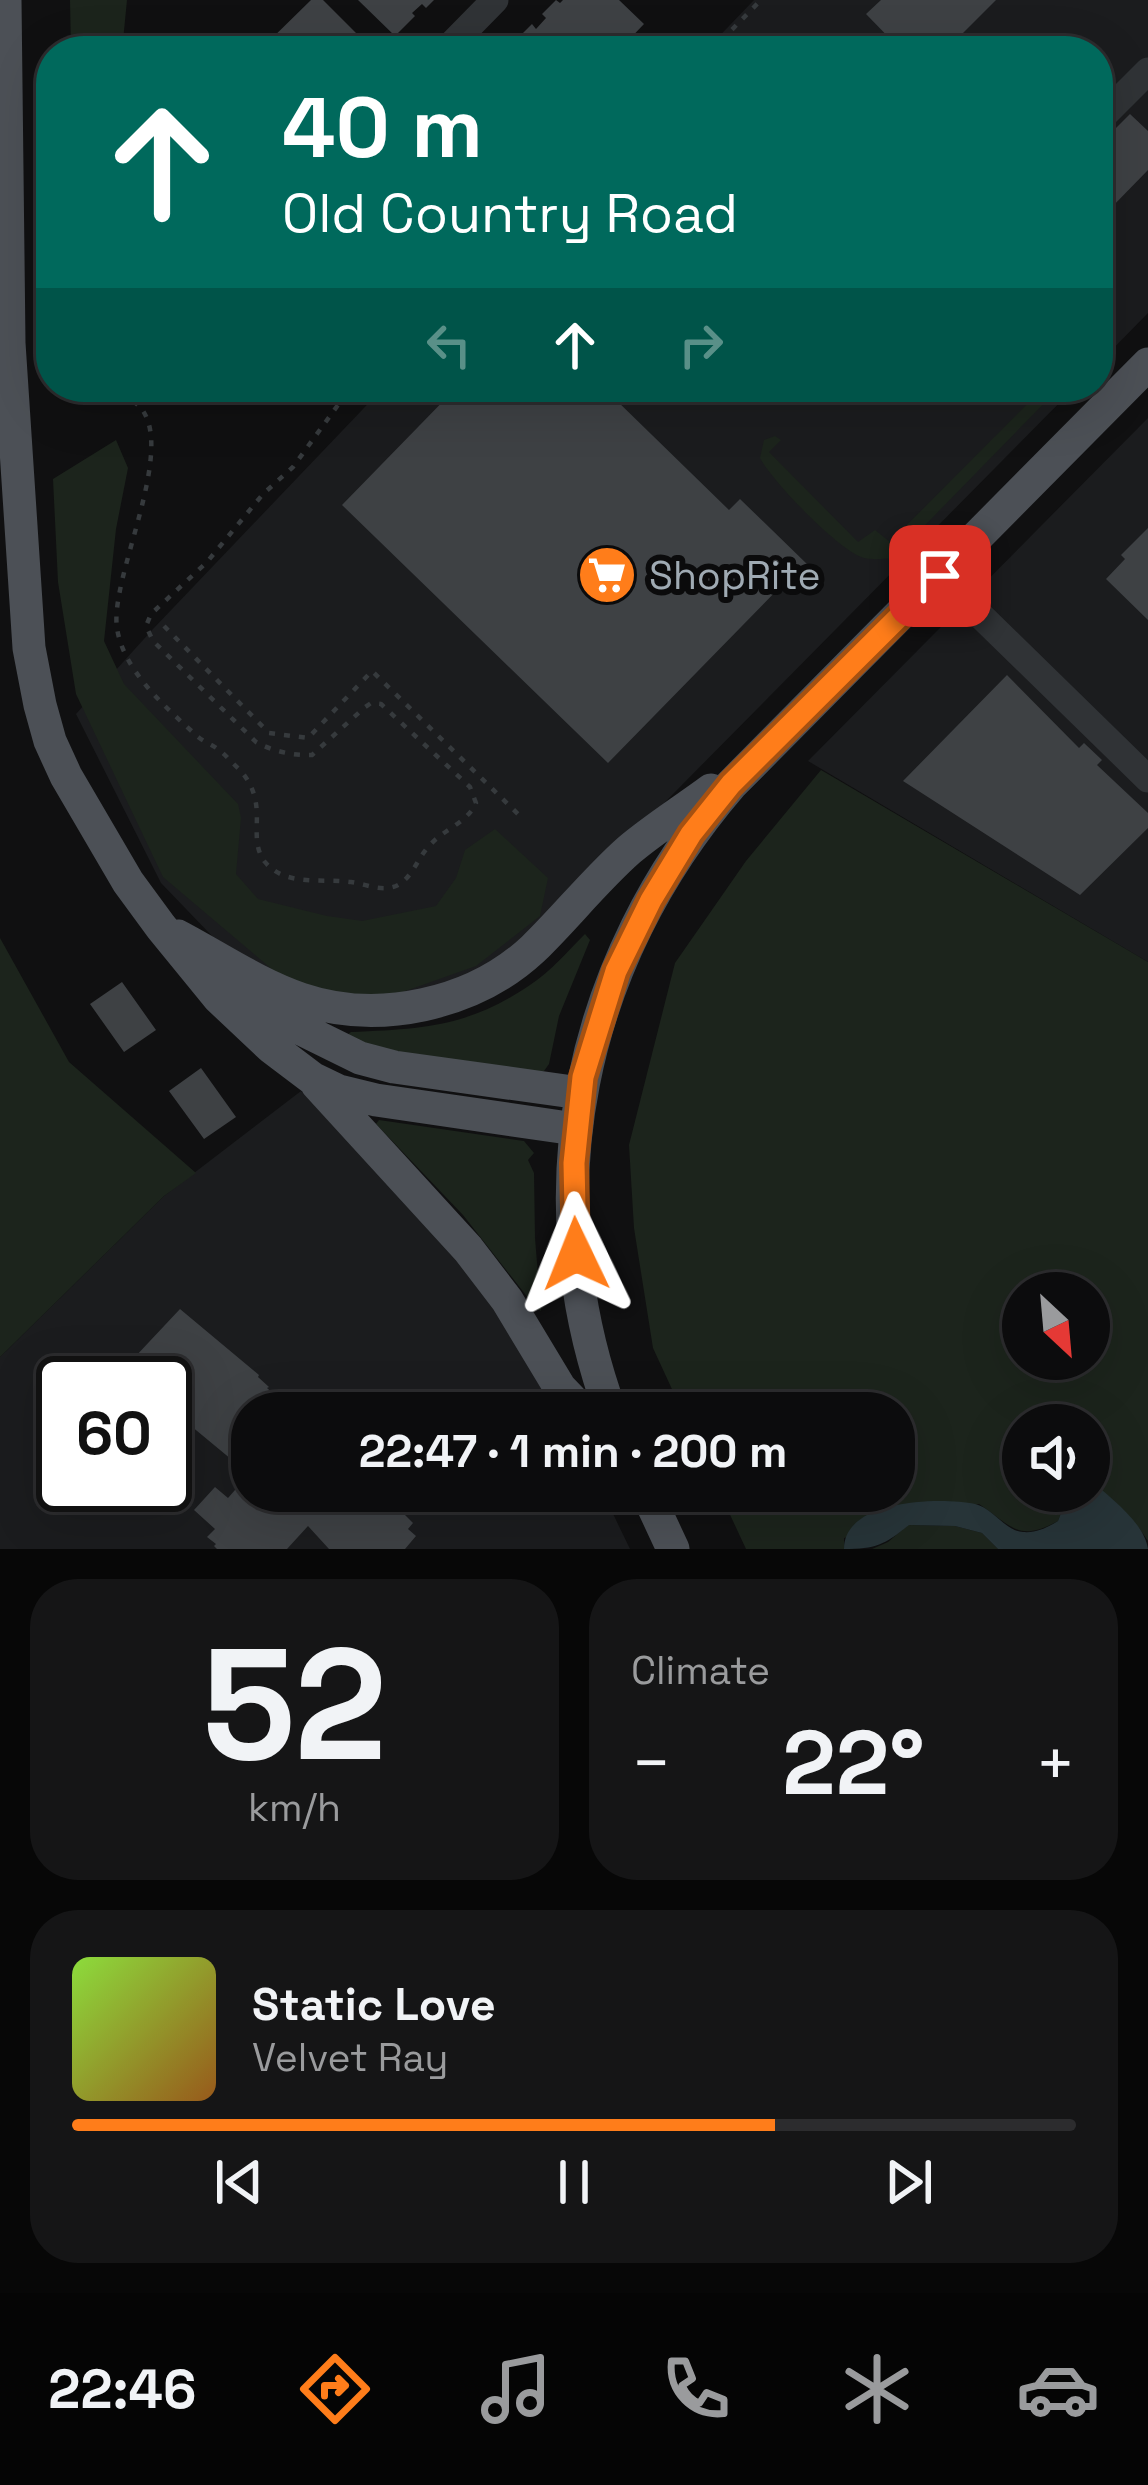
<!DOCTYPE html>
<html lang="en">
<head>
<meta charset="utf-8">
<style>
  body { margin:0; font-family:"Space Grotesk",sans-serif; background:#151516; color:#f1f3f6; height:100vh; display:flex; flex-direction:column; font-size:45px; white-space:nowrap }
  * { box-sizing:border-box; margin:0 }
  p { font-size:39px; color:#9a9b9d }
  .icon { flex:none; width:66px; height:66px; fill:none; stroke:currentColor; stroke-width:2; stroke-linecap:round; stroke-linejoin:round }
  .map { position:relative; height:1549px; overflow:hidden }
  .sheet { display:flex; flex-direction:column; gap:30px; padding:30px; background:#070707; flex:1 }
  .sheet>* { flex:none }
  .banner { position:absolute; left:36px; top:36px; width:1077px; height:366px; border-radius:48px; box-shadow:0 12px 48px #0002,0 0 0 3px #2c2c2e; background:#00695c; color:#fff; overflow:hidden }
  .needle { width:78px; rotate:154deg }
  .buttons { position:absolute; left:1002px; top:1272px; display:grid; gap:24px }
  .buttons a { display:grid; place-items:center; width:108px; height:108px; border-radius:50%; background:#0c0c0d; box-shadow:0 12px 48px #0002,0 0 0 3px #2c2c2e; font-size:60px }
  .speed { position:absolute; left:36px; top:1356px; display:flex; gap:24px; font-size:60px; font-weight:700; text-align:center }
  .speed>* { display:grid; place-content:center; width:156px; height:156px; border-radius:50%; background:#0c0c0d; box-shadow:0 12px 48px #0002,0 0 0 3px #2c2c2e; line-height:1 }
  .speed .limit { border:6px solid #111; border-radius:18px; background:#fff; color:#111 }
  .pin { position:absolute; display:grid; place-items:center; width:102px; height:102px; color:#fff; margin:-51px; border-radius:24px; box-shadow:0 6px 18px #0006 }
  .me { position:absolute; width:132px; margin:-66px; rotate:358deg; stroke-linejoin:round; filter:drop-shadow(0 0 9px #0008) }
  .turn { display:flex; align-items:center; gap:42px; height:252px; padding:0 48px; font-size:54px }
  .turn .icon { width:156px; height:156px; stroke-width:2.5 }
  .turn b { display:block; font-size:84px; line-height:102px }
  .lanes { display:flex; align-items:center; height:114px; padding:0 48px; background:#0003; justify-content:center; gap:60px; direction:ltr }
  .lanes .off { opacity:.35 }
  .big { font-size:90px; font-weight:800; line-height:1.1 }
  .sheet .widget { flex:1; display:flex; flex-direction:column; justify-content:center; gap:18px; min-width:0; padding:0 42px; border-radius:48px; background:#151516 }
  .sheet .dial { align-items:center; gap:0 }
  .dial b { font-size:156px; line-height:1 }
  .song { display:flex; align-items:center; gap:36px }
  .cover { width:144px; height:144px; border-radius:18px; background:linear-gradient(135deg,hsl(90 70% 55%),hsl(30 70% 35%)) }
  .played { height:12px; border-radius:6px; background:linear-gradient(90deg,#ff7d1a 70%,#2c2c2e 70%) }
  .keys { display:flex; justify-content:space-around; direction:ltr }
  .heat { display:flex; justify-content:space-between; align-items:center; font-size:66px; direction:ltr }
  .sheet .tiles { flex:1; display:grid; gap:30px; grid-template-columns:1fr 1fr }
  .widget:last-child { grid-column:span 2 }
  .trip { position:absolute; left:231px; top:1392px; width:684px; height:120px; border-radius:48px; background:#0c0c0d; box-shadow:0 12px 48px #0002,0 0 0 3px #2c2c2e; font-weight:800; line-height:120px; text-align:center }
  .dock { display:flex; height:192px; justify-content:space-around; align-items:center; background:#050505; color:#9a9b9d }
  .dock .icon { width:84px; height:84px }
  .dock .current { color:#ff7d1a }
  .dock b { font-size:54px; color:#f1f3f6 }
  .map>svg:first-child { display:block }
</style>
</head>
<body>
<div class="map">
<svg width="1148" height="1549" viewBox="0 0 1148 1549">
  <rect width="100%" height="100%" fill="#101011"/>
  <!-- built -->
  <path fill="#1b1c1e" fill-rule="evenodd" d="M754,0H1148V313L1098,364V51H705Z
    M384,387H1075L515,954L441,991L351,1008L237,962L161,883L76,714L153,629Z
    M1148,418V962L808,761Z
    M301,1091L467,1268L537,1368L561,1413H252V1491H602L630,1549H0V1357L164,1196ZM63,1383H165V1485H63Z"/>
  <!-- green -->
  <path fill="#1c241c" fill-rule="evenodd" d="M70,0H127L122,51H71Z
    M1044,387H1060L893,558C883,559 873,560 864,558C839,551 772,481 760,458L764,440L775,436L781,440L769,452L858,542L875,530L890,542Z
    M116,440L128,468L116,529L104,641L124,684L238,804L241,818L236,874L258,899L327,916L362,921L436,906L456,878L465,850L495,829L548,878L540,916L476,966L380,1000L294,988L163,877L76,694L58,582L53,479Z
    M821,770L1148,962V1541L1139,1528L1089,1478V1425H1023V1491H1054L1064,1505L1058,1521C1018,1543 1012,1526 979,1504L844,1538V1549H746L719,1491H894V1413H683L653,1348L634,1228L629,1145L675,963L746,861ZM1023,1293H1089V1359H1023Z
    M585,934L590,940L559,1016L549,1064L544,1071L534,1073L385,1050L349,1038L347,1035L351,1032C423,1029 468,1027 530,985C550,972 568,951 585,934Z
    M0,938L69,1062L196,1173L164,1196L0,1357Z
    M379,1120L524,1141L534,1153L528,1160L534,1173L535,1238L541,1311L536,1308L463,1215L376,1124Z
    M908,1525L955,1526L982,1533L998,1549H872L888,1542Z"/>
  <!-- water -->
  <path fill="#273438" d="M1089,1478C1108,1497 1144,1521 1148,1549H998L982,1533L955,1526L909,1525C884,1545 876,1549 844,1549C844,1499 940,1497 975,1504C993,1508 1005,1531 1023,1532C1037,1533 1046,1528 1058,1521L1064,1505L1054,1491H1089Z"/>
  <!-- building -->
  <path fill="#3e4144" d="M311,0H323L374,51H259Z
    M358,0H434L426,8L422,4L412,13L415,16L395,36Z
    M556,0L560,3L563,0H619L644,24L621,48L614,40L605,48L607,51H512L508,48L532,24L536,29L546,18L542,14Z
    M881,0H996L945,51H902L866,14Z
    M1130,114L1148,131V170L1109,210L1098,200V146Z
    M457,387H621L613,397L729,510L740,499L809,566L787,588L783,584L608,763L342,505Z
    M1148,528V620L1106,579L1125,559L1121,555Z
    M1007,675L1079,748L1084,743L1102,760L1097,765L1148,813V828L1080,895L903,781Z
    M122,982L156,1030L124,1052L90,1004Z
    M201,1068L236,1117L204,1139L169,1091Z
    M180,1309L259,1375L258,1377L269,1387L267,1388L295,1413H252V1491H381L413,1523L408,1529L416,1536L405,1549H329L308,1526L287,1549H217L214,1546L216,1544L207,1537L215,1529L194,1510L215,1487L228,1498L249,1474L179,1416L181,1413L165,1400V1383H115L136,1359L134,1358Z
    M78,1485H126L114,1499L108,1494L100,1504Z"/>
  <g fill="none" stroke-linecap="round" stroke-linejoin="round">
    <!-- path -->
    <path stroke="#363a3d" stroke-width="4.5" stroke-dasharray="6 9" stroke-linecap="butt" d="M711,51L761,0
      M133,401C185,435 109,575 117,628C123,670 165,707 196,735C203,742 212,744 219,750C226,755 232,763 239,769C272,805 245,836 265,862C285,887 323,878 351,882C366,884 381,892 396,886C413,878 417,858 430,845C444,829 467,823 476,803L470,787L381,704L371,703L364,708L312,755C294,756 272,751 256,742L153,641L146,626L151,614L207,562L263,494L293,467L351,387
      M164,626L269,733L308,738L372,671L521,817"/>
    <!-- minor -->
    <path stroke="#303336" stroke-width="27" d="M445,51L495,0
      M1098,121L1148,71
      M940,576L1148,779"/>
    <!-- major -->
    <path stroke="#4c5056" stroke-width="33" d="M5,0L9,343L29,648L40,705L50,741L66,776L128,882L161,927L219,998L271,1047L312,1078L339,1091L376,1100L575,1129
      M178,936C218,957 257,984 301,999C378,1025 473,1005 533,949C566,917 595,880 629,850C655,828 684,810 711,790
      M238,987L293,1025L360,1058L394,1067L580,1093
      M317,1084L468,1249L507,1300L560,1388L584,1413
      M611,1413C530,1192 579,962 731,785L1148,364
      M646,1491L673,1549"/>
  </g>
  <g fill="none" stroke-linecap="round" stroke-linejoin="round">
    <defs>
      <path id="route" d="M576,1254L574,1163L583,1077L616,971L651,900L691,834L731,784L940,576"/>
    </defs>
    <!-- route casing -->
    <use href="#route" stroke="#a65111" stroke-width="30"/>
    <!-- route -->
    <use href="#route" stroke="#ff7d1a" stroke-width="21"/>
  </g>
  <!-- icons -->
  <defs>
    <symbol id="supermarket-disc" viewBox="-11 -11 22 22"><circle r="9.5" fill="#ff7d1a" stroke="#0b0b0c"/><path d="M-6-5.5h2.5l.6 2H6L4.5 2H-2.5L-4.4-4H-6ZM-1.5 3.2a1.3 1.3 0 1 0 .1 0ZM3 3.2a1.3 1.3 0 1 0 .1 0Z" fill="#fff"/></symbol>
  </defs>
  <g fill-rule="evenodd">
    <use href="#supermarket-disc" x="574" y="542" width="66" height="66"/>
  </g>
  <g text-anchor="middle" stroke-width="12" stroke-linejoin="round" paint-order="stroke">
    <!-- poi labels -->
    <g font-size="39" fill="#9faab3" stroke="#0b0b0c" text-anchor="start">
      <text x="649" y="589">ShopRite</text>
    </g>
  </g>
</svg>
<div class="buttons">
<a><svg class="needle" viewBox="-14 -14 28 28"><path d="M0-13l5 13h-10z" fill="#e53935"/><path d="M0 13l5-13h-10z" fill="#9a9b9d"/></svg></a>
<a><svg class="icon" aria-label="sound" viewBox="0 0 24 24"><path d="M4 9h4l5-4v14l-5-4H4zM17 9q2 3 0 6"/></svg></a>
</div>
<div class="speed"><div class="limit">60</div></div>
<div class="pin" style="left:940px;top:576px;background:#d93025"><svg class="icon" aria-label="arrive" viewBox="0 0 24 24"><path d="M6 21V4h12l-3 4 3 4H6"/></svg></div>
<svg class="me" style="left:576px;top:1254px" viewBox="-20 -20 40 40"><path d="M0-17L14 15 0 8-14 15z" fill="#ff7d1a" stroke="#fff" stroke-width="4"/></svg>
<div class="trip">22:47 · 1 min · 200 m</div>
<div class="banner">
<div class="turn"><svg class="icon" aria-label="ahead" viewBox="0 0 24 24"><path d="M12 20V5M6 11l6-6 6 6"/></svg><div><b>40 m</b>Old Country Road</div></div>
<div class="lanes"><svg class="icon off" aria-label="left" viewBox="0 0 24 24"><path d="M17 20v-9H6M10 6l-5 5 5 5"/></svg><svg class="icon" aria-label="ahead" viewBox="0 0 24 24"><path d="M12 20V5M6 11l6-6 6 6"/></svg><svg class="icon off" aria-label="right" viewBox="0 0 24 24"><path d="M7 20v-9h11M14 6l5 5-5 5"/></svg></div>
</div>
</div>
<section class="sheet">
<div class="tiles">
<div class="widget dial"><b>52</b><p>km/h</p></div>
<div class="widget"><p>Climate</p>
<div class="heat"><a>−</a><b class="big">22°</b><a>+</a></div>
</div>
<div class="widget">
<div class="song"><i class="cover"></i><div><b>Static Love</b><p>Velvet Ray</p></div></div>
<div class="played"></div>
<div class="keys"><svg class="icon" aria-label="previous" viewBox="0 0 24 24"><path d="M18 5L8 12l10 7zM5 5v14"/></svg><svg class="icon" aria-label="pause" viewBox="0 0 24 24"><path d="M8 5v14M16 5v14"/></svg><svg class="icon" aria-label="next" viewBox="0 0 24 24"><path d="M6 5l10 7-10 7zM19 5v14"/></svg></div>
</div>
</div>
</section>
<nav class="dock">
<b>22:46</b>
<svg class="icon current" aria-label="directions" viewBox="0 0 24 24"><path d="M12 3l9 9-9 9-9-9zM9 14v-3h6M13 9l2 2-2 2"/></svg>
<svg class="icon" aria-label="music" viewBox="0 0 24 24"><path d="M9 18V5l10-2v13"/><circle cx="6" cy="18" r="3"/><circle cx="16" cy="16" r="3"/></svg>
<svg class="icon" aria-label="phone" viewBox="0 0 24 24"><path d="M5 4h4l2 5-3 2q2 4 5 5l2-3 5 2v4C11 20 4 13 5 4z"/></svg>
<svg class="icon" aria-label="climate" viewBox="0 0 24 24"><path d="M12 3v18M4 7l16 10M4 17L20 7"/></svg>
<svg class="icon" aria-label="car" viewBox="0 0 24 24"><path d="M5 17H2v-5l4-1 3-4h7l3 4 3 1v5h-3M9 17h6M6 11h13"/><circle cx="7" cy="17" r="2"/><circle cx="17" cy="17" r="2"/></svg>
</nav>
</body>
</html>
